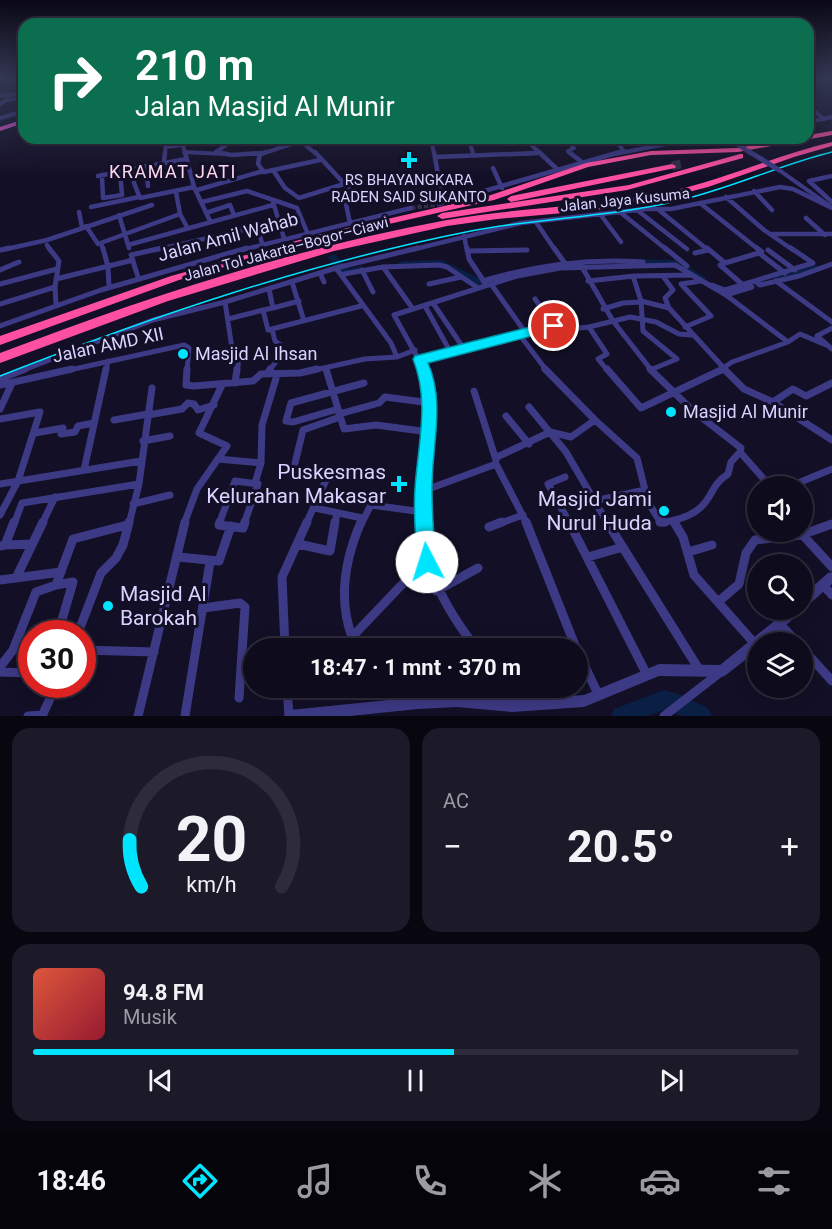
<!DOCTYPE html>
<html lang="id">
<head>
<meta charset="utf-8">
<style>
  body { margin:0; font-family:Roboto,sans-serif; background:#1c1929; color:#f1f3f6; height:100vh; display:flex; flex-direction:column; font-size:22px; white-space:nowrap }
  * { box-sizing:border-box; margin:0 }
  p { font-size:20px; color:#9b9ba3 }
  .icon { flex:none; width:33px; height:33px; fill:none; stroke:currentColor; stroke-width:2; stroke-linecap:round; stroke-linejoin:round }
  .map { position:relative; height:716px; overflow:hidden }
  .details { display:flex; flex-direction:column; gap:12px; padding:12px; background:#08060f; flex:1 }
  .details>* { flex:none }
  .hud { position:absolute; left:18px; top:18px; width:796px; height:126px; border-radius:18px; box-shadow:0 3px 15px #0003,0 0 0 2px #2e2b3b; background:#0b6e4f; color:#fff; overflow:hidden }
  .buttons { position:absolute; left:747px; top:476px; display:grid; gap:12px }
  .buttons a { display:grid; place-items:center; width:66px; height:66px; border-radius:50%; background:#0e0b1c; box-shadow:0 3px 15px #0003,0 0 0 2px #2e2b3b; font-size:30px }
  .speed { position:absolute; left:18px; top:620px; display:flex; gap:12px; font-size:30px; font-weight:700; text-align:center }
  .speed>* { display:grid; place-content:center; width:78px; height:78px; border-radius:50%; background:#0e0b1c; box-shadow:0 3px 15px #0003,0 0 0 2px #2e2b3b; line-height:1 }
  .speed .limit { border:9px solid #d22; background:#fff; color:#111 }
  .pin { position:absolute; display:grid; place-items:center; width:51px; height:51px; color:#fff; margin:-26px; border:3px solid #fff; border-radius:50%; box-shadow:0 2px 6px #0007 }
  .me { position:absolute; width:66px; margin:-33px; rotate:355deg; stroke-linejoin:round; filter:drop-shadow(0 0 4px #0008) }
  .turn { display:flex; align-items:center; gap:21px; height:126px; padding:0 18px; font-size:27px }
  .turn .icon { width:78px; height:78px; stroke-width:2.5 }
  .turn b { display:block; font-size:42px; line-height:51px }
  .big { font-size:45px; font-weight:700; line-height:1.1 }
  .details .card { flex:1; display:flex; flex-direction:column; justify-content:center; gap:9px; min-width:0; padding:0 21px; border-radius:18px; background:#1c1929 }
  .details .dial { align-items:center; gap:0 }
  .dial svg { height:156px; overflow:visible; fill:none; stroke:#2e2b3b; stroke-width:7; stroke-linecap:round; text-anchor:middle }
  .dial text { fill:#f1f3f6; stroke:none }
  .song { display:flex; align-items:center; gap:18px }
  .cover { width:72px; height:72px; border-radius:9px; background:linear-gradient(135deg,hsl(10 70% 55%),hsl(350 70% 35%)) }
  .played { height:6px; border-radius:3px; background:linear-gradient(90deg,#00e5ff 55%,#2e2b3b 55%) }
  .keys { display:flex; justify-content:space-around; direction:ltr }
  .heat { display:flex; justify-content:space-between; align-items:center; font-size:33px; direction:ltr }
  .details .tiles { flex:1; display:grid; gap:12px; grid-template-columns:1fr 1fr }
  .card:last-child { grid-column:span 2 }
  .trip { position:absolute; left:243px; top:638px; width:345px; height:60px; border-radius:30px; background:#0e0b1c; box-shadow:0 3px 15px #0003,0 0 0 2px #2e2b3b; font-weight:700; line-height:60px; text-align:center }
  .tab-bar { display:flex; height:96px; justify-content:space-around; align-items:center; background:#06040b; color:#9b9ba3 }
  .tab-bar .icon { width:42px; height:42px }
  .tab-bar .active { color:#00e5ff }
  .tab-bar b { font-size:27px; color:#f1f3f6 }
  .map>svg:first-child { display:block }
</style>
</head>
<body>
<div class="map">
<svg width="832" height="716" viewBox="0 0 832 716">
  <rect width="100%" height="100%" fill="#130f26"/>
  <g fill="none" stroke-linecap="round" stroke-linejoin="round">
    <!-- stream -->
    <path stroke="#0a1f44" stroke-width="1.5" d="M0,91L24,87"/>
    <!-- canal -->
    <path stroke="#0a1f44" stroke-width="4" d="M0,120L15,115"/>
    <!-- river -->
    <path fill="#0a1f44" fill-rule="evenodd" d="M333,254L336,255L348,269L361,266L366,269L365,271L346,276L342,275L328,257Z
      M630,259L678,260L706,278L705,280H697L676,266L626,264V260Z
      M441,260L483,280L498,278L503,282C484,299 460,273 441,267C430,264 414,267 402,267L397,264L402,261Z
      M816,265L821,268L820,270L778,282L773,279L774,277Z
      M664,690L682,695L709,709L712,716H682L664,710L647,716H611L614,709Z"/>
    <!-- minor-tunnel -->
    <path stroke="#312d47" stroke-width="4.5" stroke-dasharray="4.5 2" stroke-linecap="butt" d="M411,208L439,204"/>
    <!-- motorway-tunnel -->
    <path stroke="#312d47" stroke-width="9" stroke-dasharray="9 4.5" stroke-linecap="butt" d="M672,166L681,164"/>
    <!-- minor-far4 -->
    <path stroke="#3d3a85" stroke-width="4" d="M0,79L4,77
      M20,87L24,82
      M0,96L24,93
      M0,104L6,100L24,98
      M808,106L824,119
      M0,118L24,111
      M808,122L832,117
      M203,138V142L226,143
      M297,138L316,154
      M431,138L434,154
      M458,138L465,141L515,138
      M524,138L541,154
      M565,138L574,148L568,151L571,154
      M613,138L624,151
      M272,140L284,138
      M469,141L473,153
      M166,147L183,145L185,154
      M184,152L224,154
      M216,152L236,138
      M165,154L166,138
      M252,154H260
      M261,154L301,141
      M523,154L537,153
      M615,154L697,138"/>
    <!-- minor-far3 -->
    <path stroke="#3d3a85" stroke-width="4.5" d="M185,152L194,187L210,221
      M216,152L232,155L260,153L258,164L264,172L320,160
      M315,152L351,191L344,195L350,223
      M434,152L443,203
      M539,152L558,170
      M569,152L583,163
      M260,154L266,152
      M435,157L537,153
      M164,163L165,152
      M160,164L164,179
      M146,166L148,186
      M493,168L502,188
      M133,169L134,183L140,198L194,187
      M273,170L285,188L299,198L344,184
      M102,175L103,198L122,195L120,172
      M98,176L186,159
      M832,176L809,181L832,202
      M197,190L263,171
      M754,191L772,210
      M176,192L180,214L187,227
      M726,197L764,230L793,250
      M202,202L247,191L297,208L307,232
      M273,202L284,238
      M700,203L759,250
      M439,204L620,152
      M91,207L139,197
      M637,210L687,249
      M659,210L708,250
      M79,212L82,227
      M620,212L667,250
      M206,213L230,205L234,215
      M600,214L621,242
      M119,215L129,248
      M806,218L825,235
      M536,222L555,250
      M86,226L98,244L180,214
      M257,227L262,243
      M771,234H832
      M464,236L467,250
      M101,243L103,250
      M47,245L50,250
      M128,245L273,205
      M2,250L47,240L152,205
      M155,250L279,222
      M242,250L411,208
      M411,250L521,223L646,209H671L780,187L793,189L832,208"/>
    <!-- minor-far2 -->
    <path stroke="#3d3a85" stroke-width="5" d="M49,248L59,261L55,287L56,304
      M103,248L108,267L109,286
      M467,248L469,259L485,283
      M554,248L564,262
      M665,248L687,266
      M707,248L725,263L762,252L757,248
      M0,250L9,248
      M768,250L795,270
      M467,251L527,250
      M695,253L708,250
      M759,253L785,273
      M131,255L162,248
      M132,258L138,277
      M725,263L720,265L743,285
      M383,267L413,309L394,315L425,371
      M582,267L613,321L652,371
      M336,268L418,248
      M0,270L19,262
      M362,270L373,292
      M320,273L324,282
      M344,274L383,267L439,265L447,267L478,288
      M692,275L634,276V279L641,301L669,308L722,366
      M663,276L673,290L665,298L669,308
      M56,279L133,260
      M483,281C536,265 588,258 643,262
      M588,281L634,276
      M755,281L760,285L799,276L832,264
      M776,281L832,322
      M292,282L304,321
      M0,284L57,269
      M429,284L461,277
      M491,284L525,332
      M681,284L711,316L685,327
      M681,284L701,281
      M712,285L725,290L813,263L791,248
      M269,289L273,308L263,310L268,330L361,306
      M726,295L752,287L747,284
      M535,299L553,324
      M641,301L643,331L677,359L650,370
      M225,302L233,355L240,354L237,371
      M433,303L464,349
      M0,304L55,287
      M425,306L451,353
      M273,308L299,301
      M413,309L517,276L560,268L675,265L726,295L788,342L800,334L826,345
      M603,309L623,303L640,302
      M228,319L263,310
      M0,326L101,290L247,248
      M589,327L607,354L598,359L608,371
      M832,328L817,336L832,349
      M519,334L547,371
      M419,359L553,324L558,330L589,327L630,317L656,322L679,334L691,335
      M326,368L327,371
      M723,368L732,362L788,342
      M21,371L153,320L225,302L336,268L391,343L397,357
      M65,371L184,345L189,348L187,371
      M106,371L108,361
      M269,371L278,359L281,345L275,341L272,329
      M310,371L365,359L397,357L415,350
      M720,371H726"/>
    <!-- minor-far1 -->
    <path stroke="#3d3a85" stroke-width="7" d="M187,369L186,385L194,386L253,381L261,374L300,373L317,369
      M326,369L344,429L376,425L429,432
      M545,369L595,420
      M607,369L641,408L723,369
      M650,369L692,410L741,448L740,452L770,486
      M724,369L744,389L773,402L832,440
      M267,374L270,369
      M0,379L25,369
      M235,383L237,369
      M0,385L72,369
      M474,391L496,460
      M773,402L793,389L806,396L832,383
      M529,407L566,452L608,524
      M0,409L12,383
      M338,409L293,422L286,421L291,403L364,383
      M339,414L379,403L385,397L431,403
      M148,415L182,409L188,403L194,404L198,410L214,405
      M506,416L529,444
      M0,419L40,412L18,481L0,515
      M114,420L148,414
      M35,433L63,428L61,434L75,432L78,426L94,423
      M143,441L170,436
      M497,457L550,432L571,437L595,420L637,458L648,502L661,523C673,521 692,516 701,507C713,496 711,485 728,474L731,462L740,452
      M218,459L261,463L262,425L277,375
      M295,463L303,430L340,417
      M496,464L527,524
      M84,470L106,369
      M565,477L548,484L570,524
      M255,483L261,463
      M0,484L141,461
      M791,486L832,469
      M423,491L496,464
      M594,501L645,490
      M133,504L170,495
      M315,508L362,518
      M673,521L675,524
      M14,524L22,503L139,484
      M42,524L55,497
      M129,524L139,484L152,388
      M184,524L197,489L227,446L199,433L222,385
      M219,524L235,481L258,484L244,524
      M306,524L326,480L339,475
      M335,524L337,513
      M361,524L371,505L423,512
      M423,524L431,406L425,369
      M498,524L523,515"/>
    <!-- minor -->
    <path stroke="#3d3a85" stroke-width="9" d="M220,522L219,525L243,528L245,522
      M361,522C345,559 338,599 352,637L411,575L420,571L429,572
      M423,522C425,572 446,609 476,648
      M526,522L576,648
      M569,522L647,675
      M607,522L700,671
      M660,522H665
      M674,522L683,537L694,575L755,644
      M489,527L502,522
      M800,532L832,567
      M298,544L330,551L335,522
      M5,545L32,544
      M0,546L5,545L14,522
      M688,552L712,545
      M178,557L219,561L231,526
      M588,557L623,547
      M16,578L43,522
      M0,580L61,572
      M56,585L73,582L59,630
      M823,585L832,595
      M436,591L478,568
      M718,602L739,584L746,553L755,540L801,535L832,524
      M203,608L240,603L245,607L239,698
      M780,624L797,642
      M78,633L101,573L116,558L123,545L129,522
      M285,648L282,577L307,522
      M802,648L832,681
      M82,650L154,652
      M578,652L599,696
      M0,667L13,650L36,592L56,585L73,539L127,525
      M0,672L32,673
      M287,687L289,716
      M502,687L512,705
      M28,716L43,715
      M42,716L54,690L61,684
      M138,716L185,522
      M185,716L210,562
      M664,716L722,671"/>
    <!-- tertiary -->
    <path fill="#3d3a85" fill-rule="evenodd" d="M726,138H731L739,144L735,145Z
      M777,169H781L832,205V210L777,171Z
      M832,572V584L767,642H758V650L726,675L722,677L659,676L584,707L512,712L457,707L418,709L350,716H284L286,712L290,710L418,697L457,695L512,700L584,695L659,664L720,665L789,609H802V596L828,573Z"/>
    <!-- trunk -->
    <path fill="#e055d1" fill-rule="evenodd" d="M24,119V123L0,131V127Z"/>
    <!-- motorway -->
    <path fill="#ff4fa3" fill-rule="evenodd" d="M832,131V135L738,152L651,155L588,167L494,200L319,240L179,280L0,345V336L171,276L317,235L488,196L586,163L651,151L738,148L792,138H808V135Z
      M832,142V146L794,157L708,187L665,198L596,210L497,219L447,226L334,251L168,301L0,363V353C145,298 294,248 447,220C520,207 595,207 667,192C724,180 776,155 832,142Z
      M740,154H743V158L627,190L442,219L437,216L442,213L629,185Z
      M672,164L676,166L675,168L511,202L507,199L511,196Z"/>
    <!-- tram -->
    <path stroke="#00e5ff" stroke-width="1.5" d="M0,376C153,316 309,263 471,231C539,218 609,217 677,201C730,189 779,165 832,152"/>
    <!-- tertiary-bridge-far1 -->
    <path stroke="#3d3a85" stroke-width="4.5" d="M737,144L752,154"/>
    <!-- tertiary-bridge -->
    <path stroke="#3d3a85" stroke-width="5" d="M750,152L779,170"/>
  </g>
  <!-- sky -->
  <linearGradient id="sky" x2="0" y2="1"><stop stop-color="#0a0815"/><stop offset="0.44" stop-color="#333752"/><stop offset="1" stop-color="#333752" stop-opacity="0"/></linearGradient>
  <rect width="832" height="177" fill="url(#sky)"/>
  <!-- route -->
  <path fill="#00e5ff" stroke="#0095a6" stroke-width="1.5" d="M554,321L559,322V329L428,363C446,404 431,448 432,492C432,515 434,539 436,562L433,569L427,571L420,569L417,562C416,538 413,512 415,488C418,443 430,402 413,359L415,356Z"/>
  <!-- markers -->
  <g fill="#00e5ff" stroke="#130f26" stroke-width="2">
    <path d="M406 151h6v6h6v6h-6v6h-6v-6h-6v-6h6z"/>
    <circle cx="183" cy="354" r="6"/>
    <circle cx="671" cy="412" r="6"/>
    <path d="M396 475h6v6h6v6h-6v6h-6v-6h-6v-6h6z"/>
    <circle cx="664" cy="511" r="6"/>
    <circle cx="108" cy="606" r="6"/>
  </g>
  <g text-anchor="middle" stroke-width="6" stroke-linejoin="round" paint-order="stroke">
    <!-- far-poi labels -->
    <g font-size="15" fill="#d9d4ff" stroke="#130f26">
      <text x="409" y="185">RS BHAYANGKARA<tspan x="409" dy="17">RADEN SAID SUKANTO</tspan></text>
    </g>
    <!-- far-street labels -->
    <g font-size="15" fill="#d9d4ff" stroke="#130f26">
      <text transform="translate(625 200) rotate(-6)" y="5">Jalan Jaya Kusuma</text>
      <text transform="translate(286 249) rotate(-15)" y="5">Jalan Tol Jakarta–Bogor–Ciawi</text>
    </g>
    <!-- far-quarter labels -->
    <g font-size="18" letter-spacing="1.5" fill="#ffd6f0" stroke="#130f26">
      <text x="173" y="178">KRAMAT JATI</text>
    </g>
    <!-- street labels -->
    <g font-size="18" fill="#d9d4ff" stroke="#130f26">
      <text transform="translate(228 237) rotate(-15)" y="6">Jalan Amil Wahab</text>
      <text transform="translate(108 345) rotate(-12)" y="6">Jalan AMD XII</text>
    </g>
    <!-- poi labels -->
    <g font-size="18" fill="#d9d4ff" stroke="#130f26" text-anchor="start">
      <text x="195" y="360">Masjid Al Ihsan</text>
      <text x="683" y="418">Masjid Al Munir</text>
    </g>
    <!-- near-poi labels -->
    <g font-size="21" fill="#d9d4ff" stroke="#130f26" text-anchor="end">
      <text x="386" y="479">Puskesmas<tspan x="386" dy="24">Kelurahan Makasar</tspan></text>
      <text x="652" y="506">Masjid Jami<tspan x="652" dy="24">Nurul Huda</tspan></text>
      <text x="120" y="601" text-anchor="start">Masjid Al<tspan x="120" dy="24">Barokah</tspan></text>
    </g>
  </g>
</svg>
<div class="buttons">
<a><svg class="icon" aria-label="sound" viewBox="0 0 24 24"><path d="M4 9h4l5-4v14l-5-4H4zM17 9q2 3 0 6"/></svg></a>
<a><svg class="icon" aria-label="search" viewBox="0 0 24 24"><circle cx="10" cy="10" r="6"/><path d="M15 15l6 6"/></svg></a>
<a><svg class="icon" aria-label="layers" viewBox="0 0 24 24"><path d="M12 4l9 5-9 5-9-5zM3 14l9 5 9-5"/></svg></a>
</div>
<div class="speed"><div class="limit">30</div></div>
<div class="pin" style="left:554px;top:326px;background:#d93025"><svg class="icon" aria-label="arrive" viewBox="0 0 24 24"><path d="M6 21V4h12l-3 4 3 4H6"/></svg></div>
<svg class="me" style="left:427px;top:562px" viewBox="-20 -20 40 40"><circle r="19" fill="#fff"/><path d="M0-13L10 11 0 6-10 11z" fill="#00e5ff"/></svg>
<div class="trip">18:47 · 1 mnt · 370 m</div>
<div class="hud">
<div class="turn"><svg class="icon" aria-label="right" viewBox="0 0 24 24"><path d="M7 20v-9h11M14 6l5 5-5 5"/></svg><div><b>210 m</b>Jalan Masjid Al Munir</div></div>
</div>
</div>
<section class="details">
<div class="tiles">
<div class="card dial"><svg viewBox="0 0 100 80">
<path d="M14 69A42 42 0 1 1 86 69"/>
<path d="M14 69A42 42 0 0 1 8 45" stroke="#00e5ff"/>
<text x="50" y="56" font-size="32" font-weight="700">20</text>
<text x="50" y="72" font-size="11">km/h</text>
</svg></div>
<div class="card"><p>AC</p>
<div class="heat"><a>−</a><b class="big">20.5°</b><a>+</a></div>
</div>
<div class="card">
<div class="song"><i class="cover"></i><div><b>94.8 FM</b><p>Musik</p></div></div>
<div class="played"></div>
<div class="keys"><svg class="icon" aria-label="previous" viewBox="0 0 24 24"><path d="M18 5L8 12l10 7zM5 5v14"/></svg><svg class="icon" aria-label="pause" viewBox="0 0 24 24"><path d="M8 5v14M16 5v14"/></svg><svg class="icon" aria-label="next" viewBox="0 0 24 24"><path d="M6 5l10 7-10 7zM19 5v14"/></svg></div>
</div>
</div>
</section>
<nav class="tab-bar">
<b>18:46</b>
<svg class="icon active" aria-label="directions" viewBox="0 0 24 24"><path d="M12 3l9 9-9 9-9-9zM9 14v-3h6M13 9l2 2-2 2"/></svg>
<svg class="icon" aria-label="music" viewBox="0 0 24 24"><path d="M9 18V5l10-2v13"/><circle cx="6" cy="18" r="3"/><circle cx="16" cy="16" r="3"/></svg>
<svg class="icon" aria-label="phone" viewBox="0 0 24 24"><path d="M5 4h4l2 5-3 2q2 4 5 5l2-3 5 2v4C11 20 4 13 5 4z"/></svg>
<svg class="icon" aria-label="climate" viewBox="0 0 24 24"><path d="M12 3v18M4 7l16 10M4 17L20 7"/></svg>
<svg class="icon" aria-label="car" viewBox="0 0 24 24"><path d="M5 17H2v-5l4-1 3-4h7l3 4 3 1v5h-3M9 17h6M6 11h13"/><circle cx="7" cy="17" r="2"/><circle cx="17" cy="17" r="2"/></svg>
<svg class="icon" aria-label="filters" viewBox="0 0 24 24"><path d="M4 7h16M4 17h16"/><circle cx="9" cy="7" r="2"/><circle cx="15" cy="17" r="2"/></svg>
</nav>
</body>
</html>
